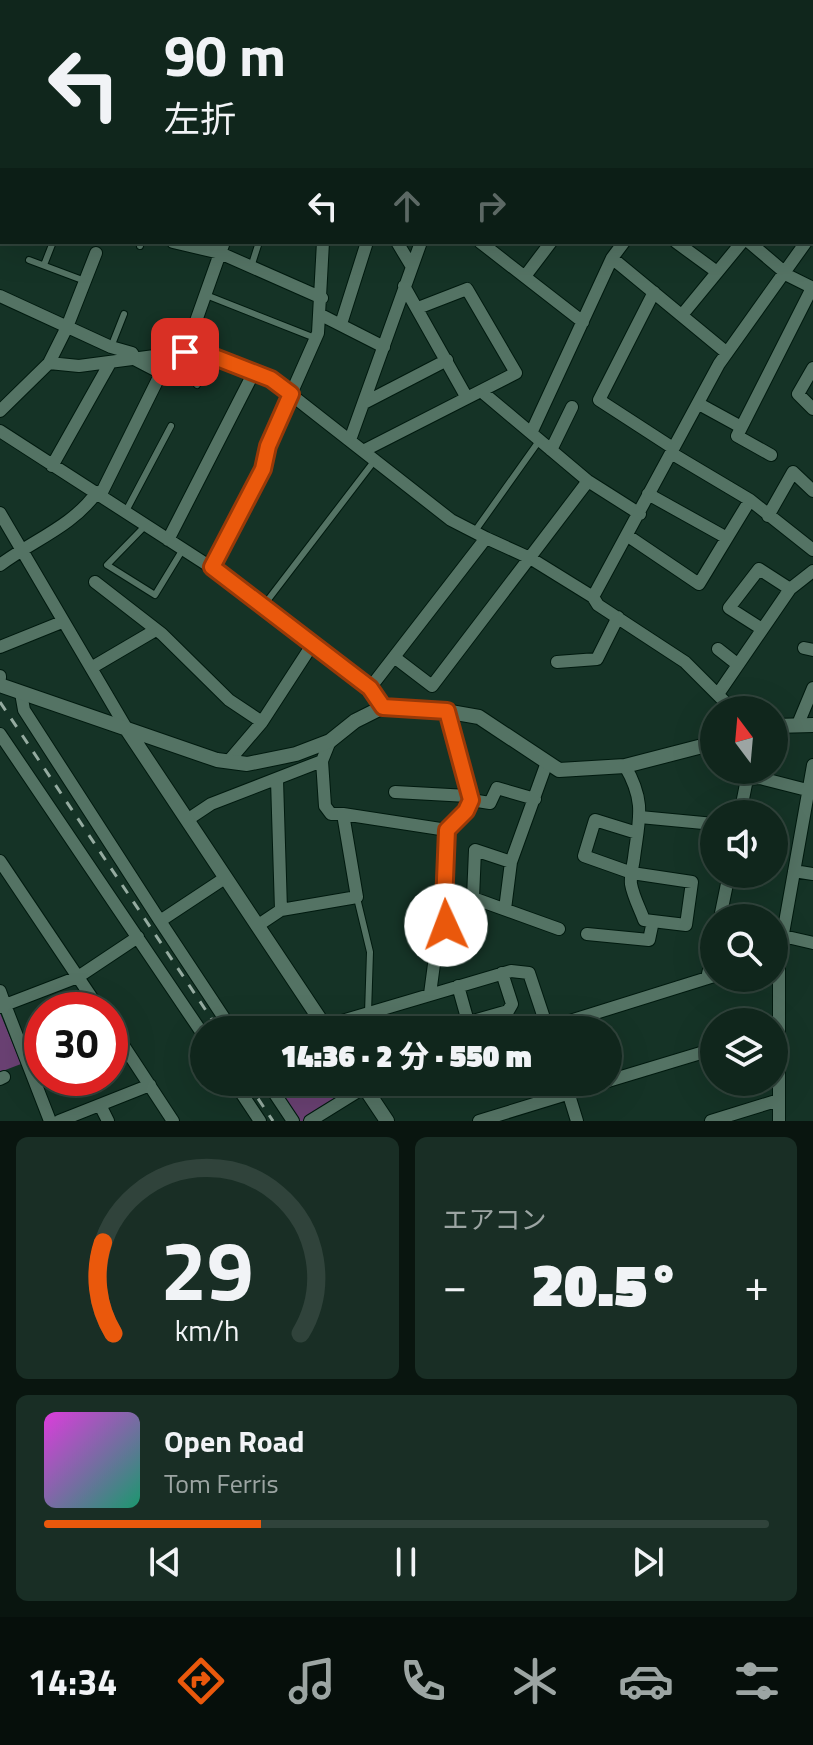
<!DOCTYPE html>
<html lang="ja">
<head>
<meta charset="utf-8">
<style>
  body { margin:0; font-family:"Titillium Web","Noto Sans JP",sans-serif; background:#192e25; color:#f1f3f6; height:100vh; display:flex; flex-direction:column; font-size:30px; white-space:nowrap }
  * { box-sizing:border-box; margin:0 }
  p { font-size:26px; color:#9ca5a3 }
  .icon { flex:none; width:44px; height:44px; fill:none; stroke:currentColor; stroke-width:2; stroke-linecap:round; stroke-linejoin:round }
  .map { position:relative; height:1121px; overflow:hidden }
  .panel { display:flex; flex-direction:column; gap:16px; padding:16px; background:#09150f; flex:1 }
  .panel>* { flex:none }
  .top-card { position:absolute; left:0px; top:0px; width:814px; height:244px; box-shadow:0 8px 32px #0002,0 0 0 2px #30433b; background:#10261c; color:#f1f3f6; overflow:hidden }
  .needle { width:52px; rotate:344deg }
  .controls { position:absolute; left:700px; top:696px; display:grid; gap:16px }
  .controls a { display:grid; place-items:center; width:88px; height:88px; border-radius:50%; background:#10261c; box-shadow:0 8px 32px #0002,0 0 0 2px #30433b; font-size:40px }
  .speed { position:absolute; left:24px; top:992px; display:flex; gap:16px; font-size:40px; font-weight:700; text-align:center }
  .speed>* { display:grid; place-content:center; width:104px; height:104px; border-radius:50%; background:#10261c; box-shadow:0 8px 32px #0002,0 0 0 2px #30433b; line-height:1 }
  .speed .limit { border:12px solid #d22; background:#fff; color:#111 }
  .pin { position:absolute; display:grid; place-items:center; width:68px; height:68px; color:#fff; margin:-34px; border-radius:16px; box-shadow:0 4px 12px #0006 }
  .me { position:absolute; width:88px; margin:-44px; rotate:358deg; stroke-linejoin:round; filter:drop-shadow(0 0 6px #0008) }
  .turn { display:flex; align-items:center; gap:28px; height:168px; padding:0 32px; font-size:36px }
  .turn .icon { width:104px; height:104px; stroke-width:2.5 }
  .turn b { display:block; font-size:56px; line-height:68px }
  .lanes { display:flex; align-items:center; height:76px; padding:0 32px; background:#0003; justify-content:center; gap:40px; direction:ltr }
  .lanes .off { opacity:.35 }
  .big { font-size:60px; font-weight:800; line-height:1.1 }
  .panel .tile { flex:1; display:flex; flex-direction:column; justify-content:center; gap:12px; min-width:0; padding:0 28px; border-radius:12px; background:#192e25 }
  .panel .dial { align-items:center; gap:0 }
  .dial svg { height:208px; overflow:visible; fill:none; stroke:#30433b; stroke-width:7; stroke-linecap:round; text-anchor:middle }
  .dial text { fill:#f1f3f6; stroke:none }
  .song { display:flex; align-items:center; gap:24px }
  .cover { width:96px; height:96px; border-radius:12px; background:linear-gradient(135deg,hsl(300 70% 55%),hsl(160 70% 35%)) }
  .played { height:8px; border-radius:4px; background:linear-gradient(90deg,#ea580c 30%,#30433b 30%) }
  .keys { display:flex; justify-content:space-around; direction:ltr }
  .heat { display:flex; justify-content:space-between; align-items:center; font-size:44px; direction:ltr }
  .panel .tiles { flex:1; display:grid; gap:16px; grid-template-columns:1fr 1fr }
  .tile:last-child { grid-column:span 2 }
  .trip { position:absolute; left:190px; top:1016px; width:432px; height:80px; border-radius:40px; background:#10261c; box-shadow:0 8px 32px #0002,0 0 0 2px #30433b; font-weight:800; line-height:80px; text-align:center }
  .menu { display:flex; height:128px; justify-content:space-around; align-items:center; background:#060f0b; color:#9ca5a3 }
  .menu .icon { width:56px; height:56px }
  .menu .selected { color:#ea580c }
  .menu b { font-size:36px; color:#f1f3f6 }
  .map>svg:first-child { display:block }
</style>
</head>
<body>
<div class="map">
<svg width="813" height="1121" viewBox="0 0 813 1121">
  <rect width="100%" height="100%" fill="#153326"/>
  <!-- green -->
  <path fill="#6a4173" d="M0,1013L21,1064L0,1072Z
    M271,1082H353L355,1086L303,1121H297Z"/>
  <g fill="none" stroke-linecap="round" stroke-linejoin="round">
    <defs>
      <path id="service" d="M140,246L141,242
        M29,260L85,281
        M44,265L53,242
        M251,267L259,242
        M206,295L315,338
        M111,347L124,314
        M197,385L212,357
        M126,511L171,426
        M145,526L107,565L155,595L183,549
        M475,531L539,441
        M264,605L375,460
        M357,898L370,952L368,1013"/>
      <path id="minor" d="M206,0L214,2
        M267,0V2
        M354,0L355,2
        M478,0L486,2
        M617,0L619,2
        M714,0L716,2
        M797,0L799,2
        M120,2V0
        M412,2V0
        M547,2L548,0
        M751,2L753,0
        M812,16L813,17
        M812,110H813
        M812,169L813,168
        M0,215L2,212
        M812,235L813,234
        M173,242L220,253L322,298
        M397,242L412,267
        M480,242L583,322
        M676,242L717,272
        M749,242L789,276L813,288
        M612,258L727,353
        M526,275L551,242
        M404,286L467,398
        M654,292L599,400L673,448
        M0,296L111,347L132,353L136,360L161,373L101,494
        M321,315L384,347
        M682,315L742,242
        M341,324L367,242
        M189,347L271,379L451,520L486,538
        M49,363L79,366L185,352L224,242
        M813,368L798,394L813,409
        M481,391L588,481L640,514
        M364,403L447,360
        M699,404L741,427
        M0,411L49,363L67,327L96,253
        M0,431L223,575L370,688L383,707
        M532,431L612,258L624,242
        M350,440L421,242
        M551,450L572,407
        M363,451L516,373L467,289L418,308
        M671,453L750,500L813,550
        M771,455L737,436L812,288
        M52,466L110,363
        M648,494L727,538
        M0,513L128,731
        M768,516L793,472L813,491
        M628,536L699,584L750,500
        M168,540L254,372
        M0,565C33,540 72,527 97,492
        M212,567L263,469L268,446L318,333L323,242
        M95,582L162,634L229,700L262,722
        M593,597L719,364L806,242
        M762,629L729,608L759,569L790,589
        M0,647L62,622
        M804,648L813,650
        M718,649L737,664
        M394,657L432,686L588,481
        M557,662L597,659L618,617
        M91,668L154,631
        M0,676V678
        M370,688L486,538L530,558L593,597L598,605L685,662L733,710
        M21,693L24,710L160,921L225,878
        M718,694L790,589L813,571
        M798,724L813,688
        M0,734L204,1036
        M228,762L262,722L312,645
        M625,766C646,802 639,819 634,858C633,866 630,876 631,884C633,896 640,909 644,920L686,925L692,882L632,873L584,856L595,820L637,833
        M395,792L468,796
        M471,800L490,803L497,788L535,799
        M343,814L447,830
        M740,814L747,779L760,778L807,790
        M640,817L714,824
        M187,820L211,804L322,761L330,741
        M0,861L100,1010
        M511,862L475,850L473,898L559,929
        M794,871L813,874
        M505,909L511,862L546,765
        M281,910L357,897L343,814H331L325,806L322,761
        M720,918L729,874
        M160,921L232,1030
        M257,926L281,910L277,780
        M587,934L649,940L653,921
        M783,936L813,943
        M707,978L714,948
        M458,986L467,1018L473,1021L508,1011L512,1004L502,973
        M0,991L5,1005L78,977L138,937
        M430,994L438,934L446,925L444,904L447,830L466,811L471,800L447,711
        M1,1007L5,1005L50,1121
        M110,1025L173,1121
        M325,1026L511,971L529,973L548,1030
        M541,1030L714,976
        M0,1079L4,1077
        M608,1081L714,1049
        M234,1082L260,1121
        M267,1082L293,1121
        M565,1082L577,1121
        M100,1105L108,1121
        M59,1121L150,1085
        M310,1121L373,1082
        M479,1121L606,1082
        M711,1121L779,1100
        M779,1121V956L813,765"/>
      <path id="tertiary" d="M0,685L217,760L247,764L296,754L330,741L355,721L383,707L439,710L479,717L559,770L625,766L714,743
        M774,726L813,725
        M128,731L327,1030
        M361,1082L387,1121"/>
    </defs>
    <!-- service casing -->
    <use href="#service" stroke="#001a0f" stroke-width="8"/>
    <!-- minor casing -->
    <use href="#minor" stroke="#001a0f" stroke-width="14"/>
    <!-- tertiary casing -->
    <use href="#tertiary" stroke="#001a0f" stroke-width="16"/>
    <!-- service -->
    <use href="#service" stroke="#547364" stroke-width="6"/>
    <!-- minor -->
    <use href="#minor" stroke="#547364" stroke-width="12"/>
    <!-- tertiary -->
    <use href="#tertiary" stroke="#547364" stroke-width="14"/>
    <!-- rail -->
    <path stroke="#95aba0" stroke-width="3" stroke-dasharray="10 10" stroke-linecap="butt" d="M0,702L219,1030
      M247,1082L273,1121"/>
  </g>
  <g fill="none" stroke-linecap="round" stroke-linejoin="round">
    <defs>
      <path id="route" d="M185,352L189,347L271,379L291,394L268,446L263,469L212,567L370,688L383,707L447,711L471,800L466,811L447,830L444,904L446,925"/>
    </defs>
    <!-- route casing -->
    <use href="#route" stroke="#983908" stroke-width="20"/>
    <!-- route -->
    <use href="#route" stroke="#ea580c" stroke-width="14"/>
  </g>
</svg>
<div class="controls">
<a><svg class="needle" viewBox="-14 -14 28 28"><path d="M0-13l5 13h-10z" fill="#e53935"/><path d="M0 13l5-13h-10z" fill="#9ca5a3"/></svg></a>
<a><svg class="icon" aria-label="sound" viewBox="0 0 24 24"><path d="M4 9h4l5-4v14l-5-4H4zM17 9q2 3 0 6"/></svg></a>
<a><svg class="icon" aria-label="search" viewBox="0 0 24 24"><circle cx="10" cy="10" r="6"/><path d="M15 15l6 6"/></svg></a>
<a><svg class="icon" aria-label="layers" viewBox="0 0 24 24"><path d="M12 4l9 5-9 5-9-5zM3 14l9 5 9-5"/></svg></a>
</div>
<div class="speed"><div class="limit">30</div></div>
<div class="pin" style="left:185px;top:352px;background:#d93025"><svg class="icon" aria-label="arrive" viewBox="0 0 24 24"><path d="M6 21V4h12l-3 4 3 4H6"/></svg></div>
<svg class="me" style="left:446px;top:925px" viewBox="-20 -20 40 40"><circle r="19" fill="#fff"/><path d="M0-13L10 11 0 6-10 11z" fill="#ea580c"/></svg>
<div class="trip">14:36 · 2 分 · 550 m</div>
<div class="top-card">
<div class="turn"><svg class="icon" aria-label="left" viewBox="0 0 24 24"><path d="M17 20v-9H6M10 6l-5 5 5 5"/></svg><div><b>90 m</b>左折</div></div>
<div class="lanes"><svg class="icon" aria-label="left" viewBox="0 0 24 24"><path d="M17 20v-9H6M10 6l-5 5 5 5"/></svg><svg class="icon off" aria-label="ahead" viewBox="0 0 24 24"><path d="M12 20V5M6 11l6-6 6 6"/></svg><svg class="icon off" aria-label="right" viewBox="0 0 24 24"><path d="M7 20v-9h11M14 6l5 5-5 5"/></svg></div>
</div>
</div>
<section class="panel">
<div class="tiles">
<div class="tile dial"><svg viewBox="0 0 100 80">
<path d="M14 69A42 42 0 1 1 86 69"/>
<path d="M14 69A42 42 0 0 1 10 34" stroke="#ea580c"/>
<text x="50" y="56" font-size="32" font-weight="700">29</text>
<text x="50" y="72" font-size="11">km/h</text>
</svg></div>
<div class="tile"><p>エアコン</p>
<div class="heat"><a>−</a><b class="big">20.5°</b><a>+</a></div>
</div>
<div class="tile">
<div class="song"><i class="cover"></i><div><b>Open Road</b><p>Tom Ferris</p></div></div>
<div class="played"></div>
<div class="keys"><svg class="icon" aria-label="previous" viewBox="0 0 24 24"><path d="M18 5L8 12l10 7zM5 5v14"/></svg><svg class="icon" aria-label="pause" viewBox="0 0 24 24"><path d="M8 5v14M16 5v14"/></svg><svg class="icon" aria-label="next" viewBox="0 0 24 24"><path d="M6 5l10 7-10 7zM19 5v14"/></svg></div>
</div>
</div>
</section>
<nav class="menu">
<b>14:34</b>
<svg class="icon selected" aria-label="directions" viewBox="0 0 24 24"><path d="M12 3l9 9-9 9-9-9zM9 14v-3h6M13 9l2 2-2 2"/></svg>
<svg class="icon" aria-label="music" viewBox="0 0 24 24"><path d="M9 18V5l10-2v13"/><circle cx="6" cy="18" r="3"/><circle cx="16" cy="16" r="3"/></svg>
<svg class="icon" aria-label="phone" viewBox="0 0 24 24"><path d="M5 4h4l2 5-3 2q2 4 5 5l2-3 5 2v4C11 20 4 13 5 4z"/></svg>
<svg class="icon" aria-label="climate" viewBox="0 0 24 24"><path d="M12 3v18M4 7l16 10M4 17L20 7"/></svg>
<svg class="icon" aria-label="car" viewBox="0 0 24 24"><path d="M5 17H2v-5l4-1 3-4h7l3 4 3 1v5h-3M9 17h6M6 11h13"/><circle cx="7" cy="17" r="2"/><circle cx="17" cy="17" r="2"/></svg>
<svg class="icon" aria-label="filters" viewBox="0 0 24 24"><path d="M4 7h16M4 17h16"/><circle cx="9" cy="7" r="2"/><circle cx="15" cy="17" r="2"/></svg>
</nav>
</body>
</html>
